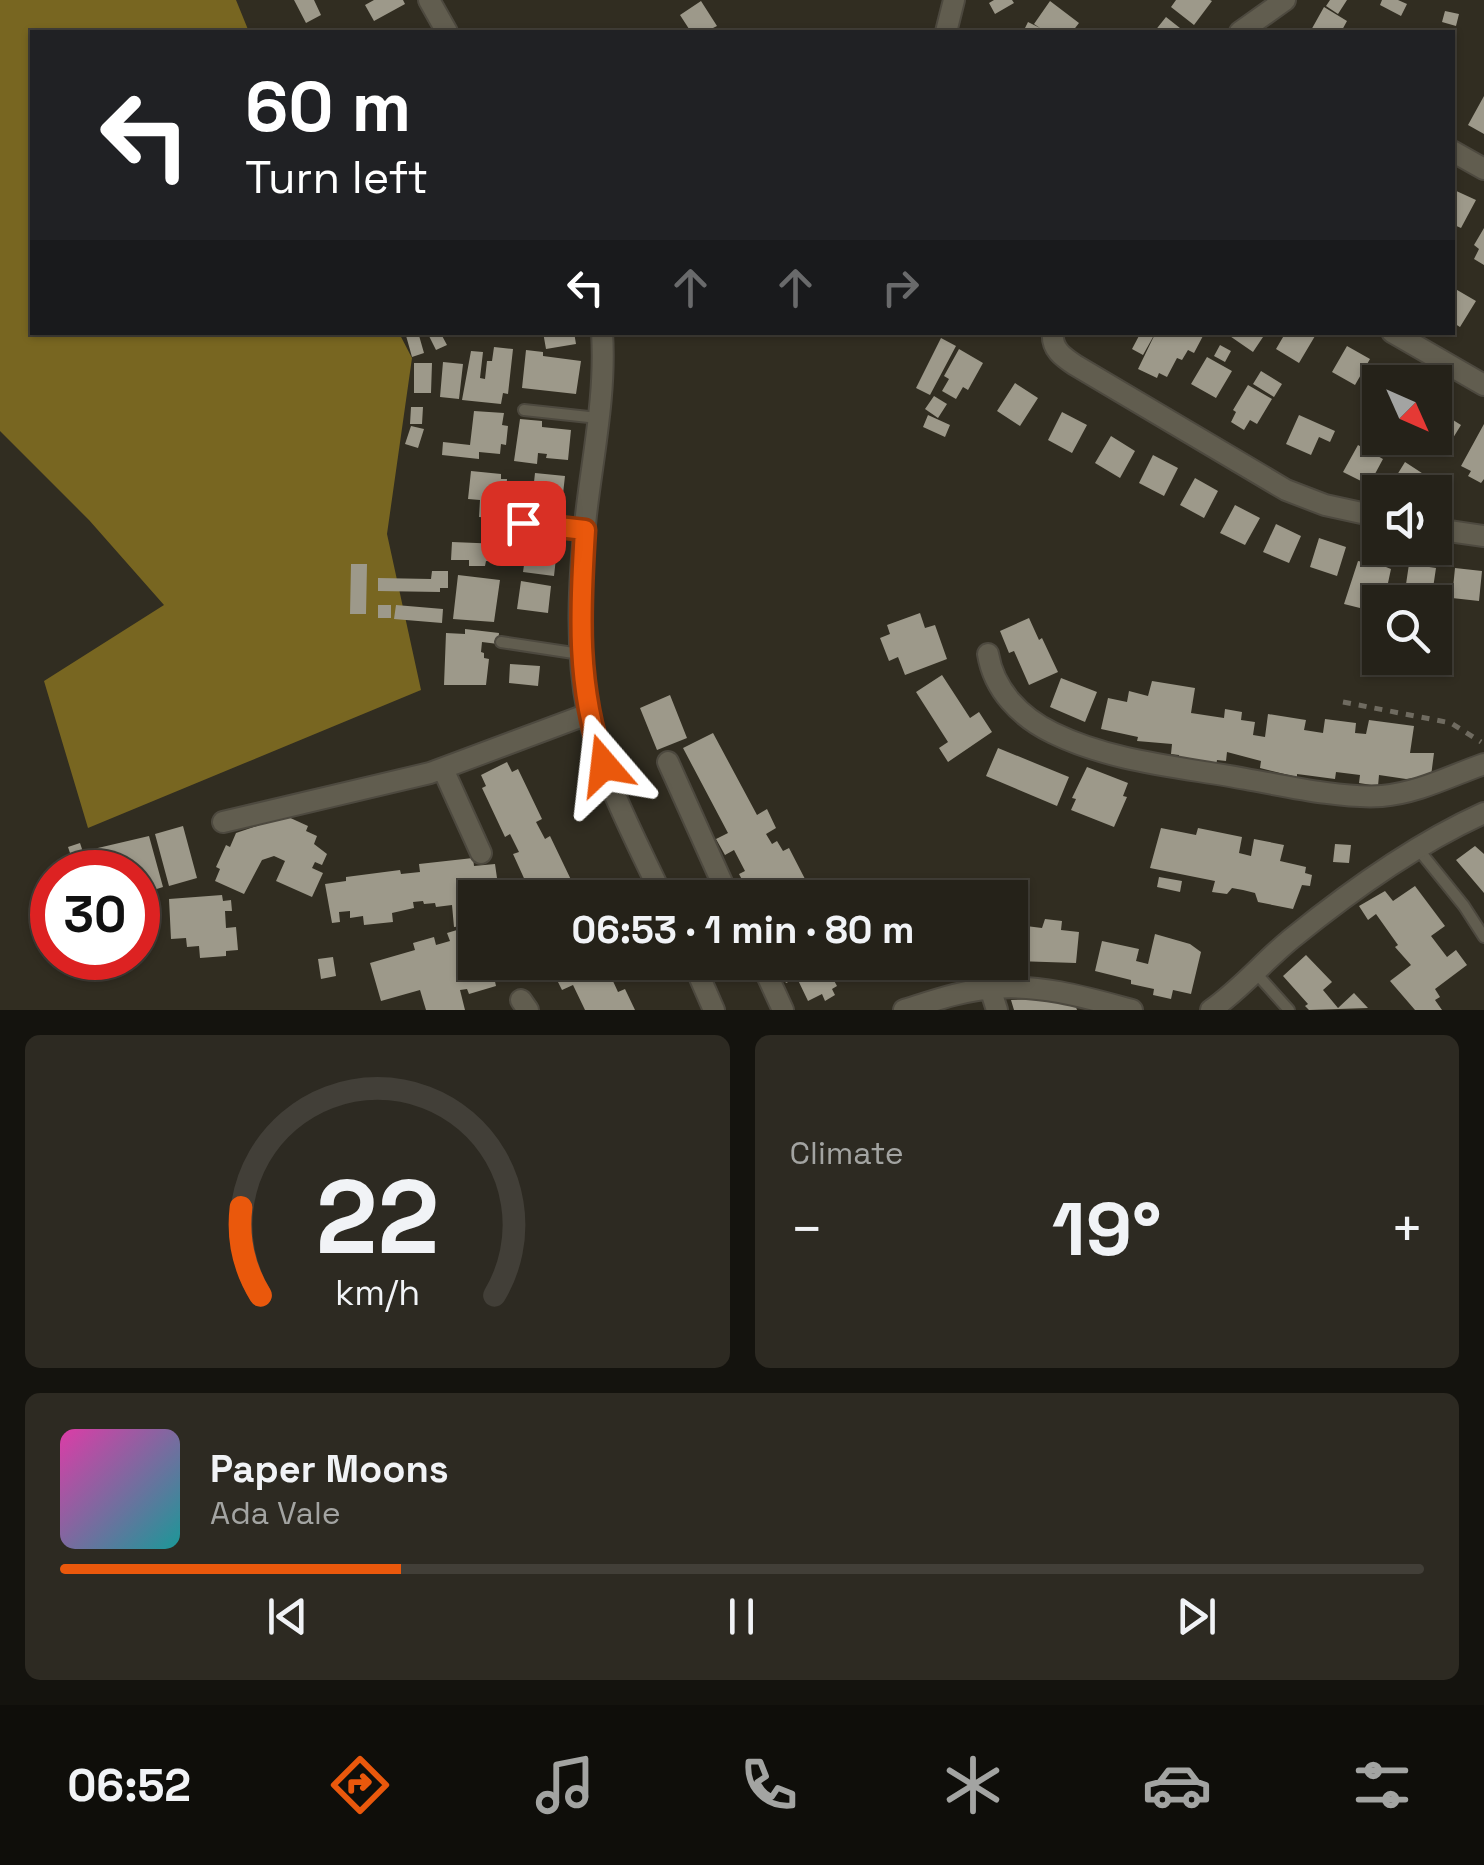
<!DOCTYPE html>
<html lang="en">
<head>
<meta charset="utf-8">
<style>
  body { margin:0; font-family:"Space Grotesk",sans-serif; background:#2d2a22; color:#f1f3f6; height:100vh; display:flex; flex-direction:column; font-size:38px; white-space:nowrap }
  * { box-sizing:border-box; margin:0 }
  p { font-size:32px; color:#a3a4a2 }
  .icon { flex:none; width:55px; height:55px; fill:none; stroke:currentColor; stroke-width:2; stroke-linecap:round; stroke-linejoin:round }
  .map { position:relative; height:1010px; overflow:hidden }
  .side { display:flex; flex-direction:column; gap:25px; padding:25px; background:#14130e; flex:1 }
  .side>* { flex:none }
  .top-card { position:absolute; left:30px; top:30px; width:1425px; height:305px; border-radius:0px; box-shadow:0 2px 8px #0004,0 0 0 2px #423f38; background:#202124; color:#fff; overflow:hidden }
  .needle { width:65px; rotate:135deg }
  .controls { position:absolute; left:1362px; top:365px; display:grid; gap:20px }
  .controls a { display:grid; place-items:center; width:90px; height:90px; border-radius:0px; background:#252219; box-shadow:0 2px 8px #0004,0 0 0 2px #423f38; font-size:50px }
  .speed { position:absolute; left:30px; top:850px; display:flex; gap:20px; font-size:50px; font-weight:700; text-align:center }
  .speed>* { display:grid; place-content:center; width:130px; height:130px; border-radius:50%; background:#252219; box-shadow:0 2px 8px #0004,0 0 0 2px #423f38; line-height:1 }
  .speed .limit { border:15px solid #d22; background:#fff; color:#111 }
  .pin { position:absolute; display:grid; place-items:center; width:85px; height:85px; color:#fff; margin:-42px; border-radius:20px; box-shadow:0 5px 15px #0006 }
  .me { position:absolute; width:110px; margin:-55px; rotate:343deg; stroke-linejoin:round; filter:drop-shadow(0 0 8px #0008) }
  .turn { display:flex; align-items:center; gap:35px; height:210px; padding:0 50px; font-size:45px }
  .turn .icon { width:130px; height:130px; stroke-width:2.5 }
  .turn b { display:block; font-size:70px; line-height:85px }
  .lanes { display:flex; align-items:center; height:95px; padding:0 50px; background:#0003; justify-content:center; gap:50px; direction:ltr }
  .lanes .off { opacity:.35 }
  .big { font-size:75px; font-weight:700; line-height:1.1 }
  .side .card { flex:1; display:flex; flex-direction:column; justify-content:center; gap:15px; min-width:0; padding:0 35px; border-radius:15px; background:#2d2a22 }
  .side .dial { align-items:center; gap:0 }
  .dial svg { height:260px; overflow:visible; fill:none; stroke:#423f38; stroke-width:7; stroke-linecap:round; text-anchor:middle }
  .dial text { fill:#f1f3f6; stroke:none }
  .song { display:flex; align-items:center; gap:30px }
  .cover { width:120px; height:120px; border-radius:15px; background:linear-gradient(135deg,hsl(320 70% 55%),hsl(180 70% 35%)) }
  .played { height:10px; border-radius:5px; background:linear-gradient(90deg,#ea580c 25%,#423f38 25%) }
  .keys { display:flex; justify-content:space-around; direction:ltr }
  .heat { display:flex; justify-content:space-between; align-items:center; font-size:55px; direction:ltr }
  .side .tiles { flex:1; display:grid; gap:25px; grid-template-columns:1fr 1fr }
  .card:last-child { grid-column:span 2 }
  .trip { position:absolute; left:458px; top:880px; width:570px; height:100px; border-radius:0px; background:#252219; box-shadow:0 2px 8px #0004,0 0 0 2px #423f38; font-weight:700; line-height:100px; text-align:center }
  .tabs { display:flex; height:160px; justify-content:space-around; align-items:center; background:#0f0e0a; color:#a3a4a2 }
  .tabs .icon { width:70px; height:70px }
  .tabs .current { color:#ea580c }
  .tabs b { font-size:45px; color:#f1f3f6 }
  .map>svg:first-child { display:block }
</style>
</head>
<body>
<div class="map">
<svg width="1484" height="1010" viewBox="0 0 1484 1010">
  <rect width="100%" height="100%" fill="#312d21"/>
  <!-- forest -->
  <path fill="#786621" d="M0,0H236L249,32H32V332L399,333L412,358L387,534L421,690L88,828L44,681L164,605L89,520L0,431Z"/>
  <!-- building -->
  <path fill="#9d998a" d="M294,0H314L321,15L306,23Z
    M374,0H403L405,4L374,21L365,5Z
    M994,0H1012L1014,3L995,14L989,3Z
    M1176,0H1210L1212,1L1194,25L1171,7Z
    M1330,0H1347L1338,14L1326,6Z
    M1382,0H1398L1407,4L1401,16L1380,5Z
    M701,1L717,26L705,32H691L680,15Z
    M1050,1L1079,23L1072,32H1023L1028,22L1040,28L1034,24Z
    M1324,7L1347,21L1341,32H1310Z
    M1445,11L1459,14L1456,26L1442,22Z
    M1166,17L1185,32H1154Z
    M1484,96V134L1468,125Z
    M1452,189L1476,200L1461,228L1452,224Z
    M1484,228V265L1474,259L1479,249L1474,245Z
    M1452,287L1476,301L1460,327L1452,322Z
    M405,332H418L424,353L412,357Z
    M427,332H440L447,345L436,350Z
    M543,332H574L576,344L546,349Z
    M1141,332L1153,337L1143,355L1132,349Z
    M1156,332H1201L1204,334L1194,353L1188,350L1182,360L1177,358L1167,377L1159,373L1157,378L1138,369Z
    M1224,332H1263L1265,334L1253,352Z
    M1286,332H1309L1315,336L1299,363L1276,349Z
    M941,338L956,346L930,395L916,388Z
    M1220,345L1231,351L1225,362L1214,356Z
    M1347,346L1370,359L1355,385L1332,372Z
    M494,347L513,349L508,394L503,393L501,404L462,400L471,351L483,352L480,378L485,379L487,361H492Z
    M959,349L983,363L968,390L963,387L956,399L942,391L949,379L944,376Z
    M526,350L543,352V356L581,361L576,394L522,388Z
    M1207,357L1232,371L1216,398L1191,384Z
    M443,362L463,364L459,399L440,397Z
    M414,363H432L431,393H414Z
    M1261,371L1282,384L1274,397L1253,384Z
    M1015,383L1038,398L1020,426L997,411Z
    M1248,385L1272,399L1257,424L1250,420L1244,430L1231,422L1236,412L1233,410Z
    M934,396L947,404L938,418L925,409Z
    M411,407H423L422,424H410Z
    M1437,410L1461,425L1445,451L1423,438H1435Z
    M474,411L504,413L502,425L508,426L506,445L501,444L500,454L479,452V459L442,455L443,442L470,445Z
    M1062,412L1087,425L1072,453L1048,440Z
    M928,415L950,425L945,437L923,427Z
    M1299,415L1335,431L1330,442L1319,437L1311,455L1286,444Z
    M520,419L542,421V427L571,430L568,460L546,458L547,454L538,453L537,464L514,461Z
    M1484,424V479L1481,483L1468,476L1471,471L1461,466Z
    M411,426L424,429L418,448L405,444Z
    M1111,436L1135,451L1120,478L1095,463Z
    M1358,445L1383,459L1369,485L1343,472Z
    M1153,455L1178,468L1164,496L1139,483Z
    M1405,462L1428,477L1418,492H1397L1389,488Z
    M471,471L501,474V479H507L505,503L498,502L497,518L479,517L480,500L468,499Z
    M535,473L565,476L562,503L532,500Z
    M1195,478L1218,491L1204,518L1180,505Z
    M1235,505L1260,518L1245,545L1220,533Z
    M1276,524L1301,536L1289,563L1263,552Z
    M1319,538L1346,547L1337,576L1310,567Z
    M452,542L501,544L500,562L486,561L485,566H469V560H451Z
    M527,544L557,549L554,576L523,572Z
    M1365,555L1388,560L1386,567L1391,569L1388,583L1393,588L1389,602H1380V613L1344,604L1358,561L1363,562Z
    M351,564H367L366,614H350Z
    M1409,564L1436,568L1432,595L1405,591Z
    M1455,568L1482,571L1479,601L1452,598Z
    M432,571H448V588H440V592L378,591V578L431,579Z
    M458,575L500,580L494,622L453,619Z
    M521,581L551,586L548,613L517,609Z
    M378,605H391V618H378Z
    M396,605L443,609L442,623L394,619Z
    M920,613L925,628L935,625L947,659L905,675L898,657L889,661L880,638L890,634L887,625Z
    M1029,618L1039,640L1042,638L1058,672L1029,685L1014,651L1009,653L1000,631Z
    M465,629L499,633L498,644L482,642L481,652L484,653V658L489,659L486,685H444L446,633L465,634Z
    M510,664L540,666L538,686L509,683Z
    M942,675L970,718L979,712L992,732L948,762L939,748L948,742L916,692Z
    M1061,678L1097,692L1085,722L1050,707Z
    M1152,681L1195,688L1191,713L1224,718L1225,709L1242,712L1241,720L1255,722L1253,735L1265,737L1268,714L1306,720L1304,730L1323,733L1325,719L1356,723L1355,733L1366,734L1369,720L1414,726L1410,753H1434L1431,776L1406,779L1379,775L1378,786L1359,783L1360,775L1336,772L1335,779L1297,774V777L1260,768L1261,761L1227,752L1226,761L1217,760L1216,766L1179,760V755L1171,754L1172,744L1137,741L1138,737L1101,729L1108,698L1127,702L1129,691L1148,696Z
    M670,695L687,738L657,750L640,708Z
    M713,733L757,815L767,809L776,828L766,834L772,844L777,841L783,851L789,848L805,879L792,885L796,893L806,888L811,898H762L756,886L748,891L739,874L745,871L734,850L725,855L716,839L728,833L683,748Z
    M998,748L1069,777L1057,806L986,776Z
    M507,762L512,772L518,769L542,819L536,822L545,839L550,836L574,886L550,898H533L513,854L519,852L510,834L505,837L482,788L486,786L481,775Z
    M1087,767L1128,783L1123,796L1127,797L1114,827L1071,810L1076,799L1072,798Z
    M286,816L308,826L306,831L317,836L314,844L327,854L322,865L315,862L312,868L323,873L312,897L276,881L285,861L274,856L262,860L244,894L215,881L220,869L216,867L226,845L230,847L236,833Z
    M183,826L197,878L169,886L155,834Z
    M1161,828L1196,835L1198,828L1242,837L1239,853L1251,856L1254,839L1284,845L1280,861L1306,867L1305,873L1312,875L1310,886L1302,885L1293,909L1258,902L1255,893L1243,890L1232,888L1227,894L1212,892L1215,881L1150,868Z
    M149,836L163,887L138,895V872H91L85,851Z
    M80,843L84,855L72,859L68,847Z
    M1335,844L1351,845L1349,863L1333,862Z
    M1475,846L1484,854V893L1456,860Z
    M473,858L474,866L495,864L499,892L467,899L470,925L454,927L452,905L436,907L435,903L424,904L423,901L413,902L414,908L392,913L393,922L364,925L363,916L350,918V911L339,912L340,922L332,923L325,884L346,881V877L400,870L401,874L420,872L419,864Z
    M1159,877L1182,881L1180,892L1157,887Z
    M1415,886L1445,926L1431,936L1447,957L1456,950L1467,965L1435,989L1440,997L1435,1000L1442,1010H1415L1390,981L1411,965L1395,947L1398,945L1376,914L1368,920L1359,906L1385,891L1393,901Z
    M222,895L223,901L231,900L232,911H225L226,928L236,927L238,950L226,951V956L200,958L199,946L187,947L186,938L171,939L169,899Z
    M1010,917H1019L1018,925L1042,928L1045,919L1062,921L1061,930L1079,932L1076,963L1014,961L1015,958L1010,957Z
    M467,927L469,935L475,934V962H508L492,968L496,986L469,994L467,989L460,990L465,1010H426L420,990L381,1001L370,963L415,950L413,943L434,937L436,945L450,941L447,933Z
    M1155,934L1190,944L1201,952L1191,994L1173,990L1171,999L1153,995L1154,989L1131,984V980L1095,971L1102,941L1139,949L1136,961L1148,964Z
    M1306,955L1332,982L1323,990L1338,1008L1354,993L1368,1008L1309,1010L1305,1006L1308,1004L1283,976Z
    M333,957L336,976L321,979L318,959Z
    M548,962H597L601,971L607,968L618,992L625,989L635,1010H585L573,985L562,990Z
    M784,962H824L837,986L832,989L835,995L825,1001L822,994L808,1001L797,978L786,983L777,966Z
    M863,962L971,963L973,977L940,982L939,978L928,980L926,974L904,978L903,973L865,979Z
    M1034,999L1075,1004L1077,1010H1014L1011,1000Z"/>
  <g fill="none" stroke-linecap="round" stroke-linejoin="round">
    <defs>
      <path id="service" d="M524,410L598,418
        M523,523L584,529
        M501,642L580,654
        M1418,849L1464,906L1484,937
        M1256,973L1289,1010"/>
      <path id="minor" d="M429,0L447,32
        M946,32L954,0
        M1240,32L1285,0
        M1452,151L1484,169
        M602,332C606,394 593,454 586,515C579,579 575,650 588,713C602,778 635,838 663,898
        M1053,332C1051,349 1063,357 1075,365L1286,490L1325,505L1380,517
        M1392,332L1484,385
        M1435,529L1484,536
        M988,654C994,690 1020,717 1053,733C1112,762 1182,767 1246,779C1285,786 1343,799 1382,796C1418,793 1450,776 1484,764
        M668,762L729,898
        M443,769L481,853
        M223,822L430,773L588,714
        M693,962L714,1010
        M761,962L783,1010
        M990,988L997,1010
        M521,1000L528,1010
        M904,1010C933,1001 964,990 994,988C1041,984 1088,998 1132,1010
        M1211,1010C1241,989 1263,962 1291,939C1350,891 1415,844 1484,813"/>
    </defs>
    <!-- service casing -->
    <use href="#service" stroke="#4d493f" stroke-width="14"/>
    <!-- minor casing -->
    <use href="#minor" stroke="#4d493f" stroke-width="24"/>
    <!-- path -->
    <path stroke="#6f6b60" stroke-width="5" stroke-dasharray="8 8" stroke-linecap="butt" d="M1343,702L1451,723L1481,742"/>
    <!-- service -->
    <use href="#service" stroke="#615d4f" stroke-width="10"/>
    <!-- minor -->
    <use href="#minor" stroke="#615d4f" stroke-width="20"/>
  </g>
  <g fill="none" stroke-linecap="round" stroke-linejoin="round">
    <defs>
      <path id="route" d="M523,523L585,530C580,610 576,688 604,765"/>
    </defs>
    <!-- route casing -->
    <use href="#route" stroke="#983908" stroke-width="25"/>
    <!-- route -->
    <use href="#route" stroke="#ea580c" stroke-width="18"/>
  </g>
</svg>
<div class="controls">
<a><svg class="needle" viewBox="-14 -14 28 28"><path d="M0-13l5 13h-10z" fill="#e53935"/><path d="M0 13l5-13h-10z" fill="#a3a4a2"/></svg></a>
<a><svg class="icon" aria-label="sound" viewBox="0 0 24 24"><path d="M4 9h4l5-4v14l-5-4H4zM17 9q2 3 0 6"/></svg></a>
<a><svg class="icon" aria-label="search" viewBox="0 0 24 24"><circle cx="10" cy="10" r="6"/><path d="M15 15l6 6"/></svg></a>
</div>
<div class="speed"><div class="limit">30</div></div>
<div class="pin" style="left:523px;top:523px;background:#d93025"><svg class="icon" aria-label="arrive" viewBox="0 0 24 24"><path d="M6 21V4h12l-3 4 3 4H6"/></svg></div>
<svg class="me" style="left:604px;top:765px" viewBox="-20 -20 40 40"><path d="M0-17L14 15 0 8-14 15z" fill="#ea580c" stroke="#fff" stroke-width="4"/></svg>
<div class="trip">06:53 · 1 min · 80 m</div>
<div class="top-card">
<div class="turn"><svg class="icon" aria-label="left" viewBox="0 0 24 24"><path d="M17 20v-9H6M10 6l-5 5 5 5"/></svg><div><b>60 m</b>Turn left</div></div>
<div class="lanes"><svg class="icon" aria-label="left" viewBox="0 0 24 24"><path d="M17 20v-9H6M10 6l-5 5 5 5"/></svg><svg class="icon off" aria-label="ahead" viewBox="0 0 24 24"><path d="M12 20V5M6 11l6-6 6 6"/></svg><svg class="icon off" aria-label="ahead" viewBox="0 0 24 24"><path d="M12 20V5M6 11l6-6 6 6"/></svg><svg class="icon off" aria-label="right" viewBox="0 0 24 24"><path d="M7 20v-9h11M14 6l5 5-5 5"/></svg></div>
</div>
</div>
<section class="side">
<div class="tiles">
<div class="card dial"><svg viewBox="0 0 100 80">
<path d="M14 69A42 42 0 1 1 86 69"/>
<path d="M14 69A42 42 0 0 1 8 42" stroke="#ea580c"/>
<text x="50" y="56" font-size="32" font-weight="700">22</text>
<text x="50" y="72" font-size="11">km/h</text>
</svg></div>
<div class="card"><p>Climate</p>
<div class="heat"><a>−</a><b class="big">19°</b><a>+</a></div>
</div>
<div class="card">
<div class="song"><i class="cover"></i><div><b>Paper Moons</b><p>Ada Vale</p></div></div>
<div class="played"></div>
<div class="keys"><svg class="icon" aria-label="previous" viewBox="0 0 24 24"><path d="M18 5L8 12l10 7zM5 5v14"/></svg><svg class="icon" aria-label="pause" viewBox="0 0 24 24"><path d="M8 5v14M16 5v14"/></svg><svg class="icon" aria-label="next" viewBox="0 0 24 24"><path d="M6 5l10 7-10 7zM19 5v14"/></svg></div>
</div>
</div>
</section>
<nav class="tabs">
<b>06:52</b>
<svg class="icon current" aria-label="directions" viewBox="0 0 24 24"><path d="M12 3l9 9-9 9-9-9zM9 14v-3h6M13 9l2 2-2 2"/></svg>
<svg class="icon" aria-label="music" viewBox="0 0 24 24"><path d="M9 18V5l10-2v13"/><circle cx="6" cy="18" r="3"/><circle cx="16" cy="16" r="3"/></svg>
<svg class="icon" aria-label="phone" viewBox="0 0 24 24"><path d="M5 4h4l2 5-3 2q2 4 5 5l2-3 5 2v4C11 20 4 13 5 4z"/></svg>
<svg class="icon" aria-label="climate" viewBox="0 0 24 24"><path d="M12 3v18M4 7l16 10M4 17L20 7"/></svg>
<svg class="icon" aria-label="car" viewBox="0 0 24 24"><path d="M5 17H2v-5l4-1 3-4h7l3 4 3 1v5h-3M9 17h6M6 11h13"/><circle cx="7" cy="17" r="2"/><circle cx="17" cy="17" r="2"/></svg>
<svg class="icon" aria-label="filters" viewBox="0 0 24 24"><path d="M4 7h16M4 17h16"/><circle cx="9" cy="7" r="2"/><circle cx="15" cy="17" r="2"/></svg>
</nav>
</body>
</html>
